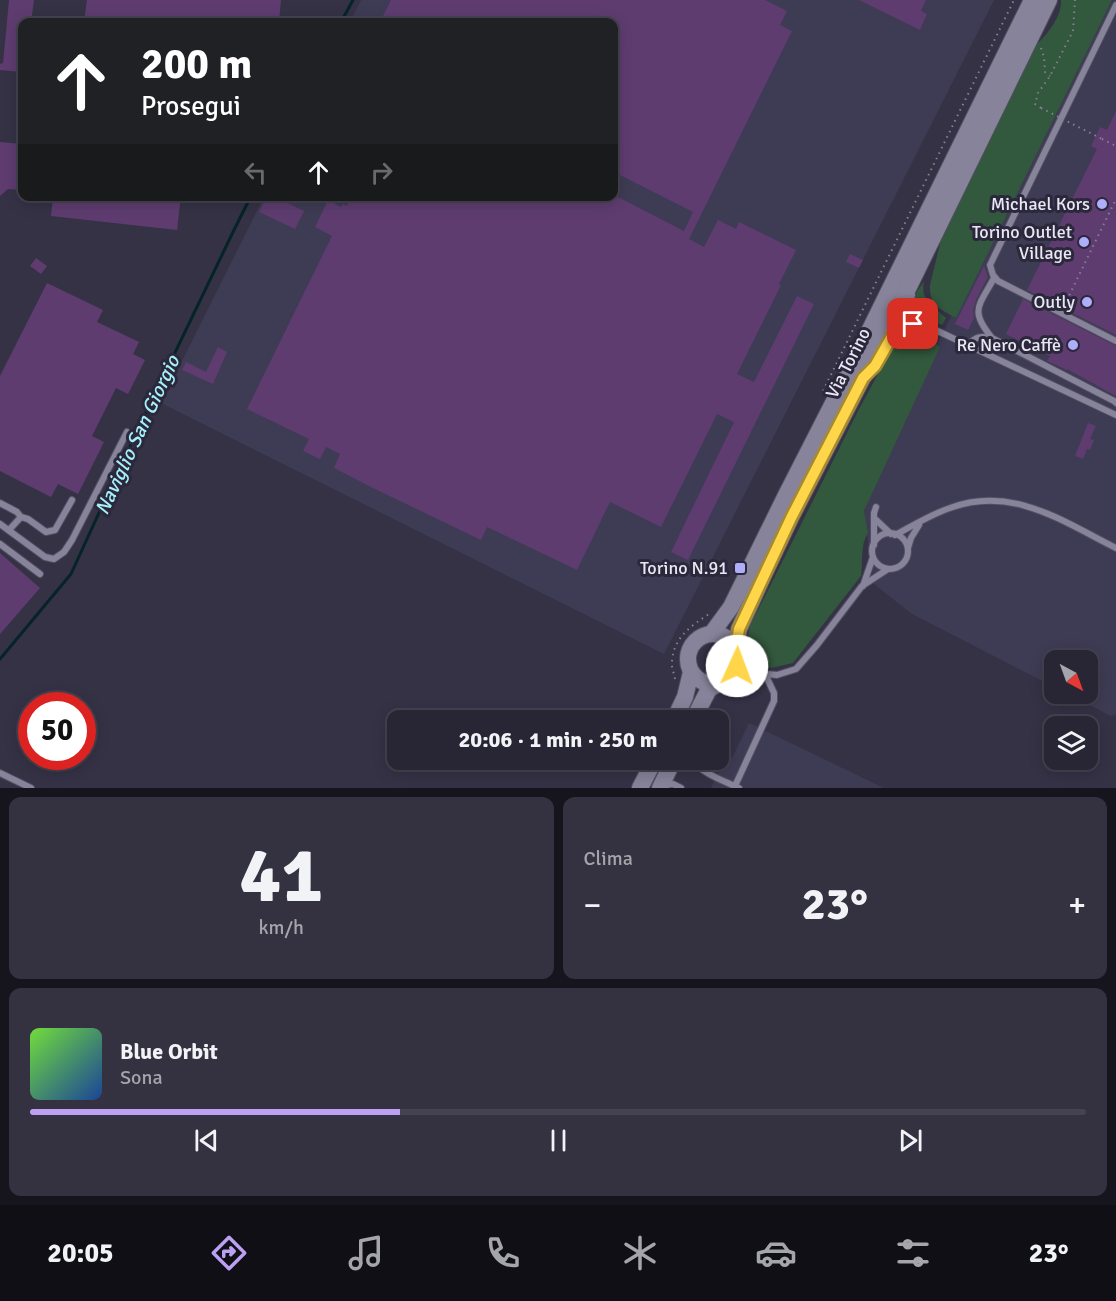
<!DOCTYPE html>
<html lang="it">
<head>
<meta charset="utf-8">
<style>
  body { margin:0; font-family:Signika,sans-serif; background:#343240; color:#f1f3f6; height:100vh; display:flex; flex-direction:column; font-size:22px; white-space:nowrap }
  * { box-sizing:border-box; margin:0 }
  p { font-size:20px; color:#a5a5ac }
  .icon { flex:none; width:33px; height:33px; fill:none; stroke:currentColor; stroke-width:2; stroke-linecap:round; stroke-linejoin:round }
  .map { position:relative; height:788px; overflow:hidden }
  .drawer { display:flex; flex-direction:column; gap:9px; padding:9px; background:#16151d; flex:1 }
  .drawer>* { flex:none }
  .top-card { position:absolute; left:18px; top:18px; width:600px; height:183px; border-radius:12px; box-shadow:0 3px 15px #0003,0 0 0 2px #44434f; background:#202124; color:#fff; overflow:hidden }
  .needle { width:39px; rotate:139deg }
  .fabs { position:absolute; left:1044px; top:650px; display:grid; gap:12px }
  .fabs a { display:grid; place-items:center; width:54px; height:54px; border-radius:12px; background:#282634; box-shadow:0 3px 15px #0003,0 0 0 2px #44434f; font-size:30px }
  .speed { position:absolute; left:18px; top:692px; display:flex; gap:12px; font-size:30px; font-weight:700; text-align:center }
  .speed>* { display:grid; place-content:center; width:78px; height:78px; border-radius:50%; background:#282634; box-shadow:0 3px 15px #0003,0 0 0 2px #44434f; line-height:1 }
  .speed .limit { border:9px solid #d22; background:#fff; color:#111 }
  .pin { position:absolute; display:grid; place-items:center; width:51px; height:51px; color:#fff; margin:-26px; border-radius:12px; box-shadow:0 3px 9px #0006 }
  .me { position:absolute; width:66px; margin:-33px; rotate:2deg; stroke-linejoin:round; filter:drop-shadow(0 0 4px #0008) }
  .turn { display:flex; align-items:center; gap:21px; height:126px; padding:0 24px; font-size:27px }
  .turn .icon { width:78px; height:78px; stroke-width:2.5 }
  .turn b { display:block; font-size:42px; line-height:51px }
  .lanes { display:flex; align-items:center; height:57px; padding:0 24px; background:#0003; justify-content:center; gap:30px; direction:ltr }
  .lanes .off { opacity:.35 }
  .big { font-size:45px; font-weight:700; line-height:1.1 }
  .drawer .tile { flex:1; display:flex; flex-direction:column; justify-content:center; gap:9px; min-width:0; padding:0 21px; border-radius:12px; background:#343240 }
  .drawer .dial { align-items:center; gap:0 }
  .dial b { font-size:78px; line-height:1 }
  .song { display:flex; align-items:center; gap:18px }
  .cover { width:72px; height:72px; border-radius:9px; background:linear-gradient(135deg,hsl(100 70% 55%),hsl(220 70% 35%)) }
  .played { height:6px; border-radius:3px; background:linear-gradient(90deg,#bca0f2 35%,#44434f 35%) }
  .keys { display:flex; justify-content:space-around; direction:ltr }
  .heat { display:flex; justify-content:space-between; align-items:center; font-size:33px; direction:ltr }
  .drawer .tiles { flex:1; display:grid; gap:9px; grid-template-columns:1fr 1fr }
  .tile:last-child { grid-column:span 2 }
  .trip { position:absolute; left:387px; top:710px; width:342px; height:60px; border-radius:12px; background:#282634; box-shadow:0 3px 15px #0003,0 0 0 2px #44434f; font-weight:700; line-height:60px; text-align:center }
  .menu { display:flex; height:96px; justify-content:space-around; align-items:center; background:#100f15; color:#a5a5ac }
  .menu .icon { width:42px; height:42px }
  .menu .active { color:#bca0f2 }
  .menu b { font-size:27px; color:#f1f3f6 }
  .map>svg:first-child { display:block }
</style>
</head>
<body>
<div class="map">
<svg width="1116" height="788" viewBox="0 0 1116 788">
  <rect width="100%" height="100%" fill="#353246"/>
  <!-- built -->
  <path fill="#3e3b54" d="M361,0H994L664,654L161,403L264,197L614,196V22H350Z
    M1112,0H1116V714L1111,716L1066,693H1088V660H1054V687L912,614L874,584L864,511L938,342Z
    M749,723L884,788H711L725,759L732,758Z"/>
  <!-- green -->
  <path fill="#32583d" d="M1061,0H1112L956,318C940,309 929,305 930,285L944,227L1033,48C1045,37 1062,18 1061,0Z
    M924,281C920,301 933,306 946,318L942,325C932,321 913,313 914,299C915,293 921,286 924,281Z
    M912,332L932,341L940,347L864,511L868,533C860,545 863,562 861,576L793,663L771,668L753,656L748,636L750,626L859,409L892,348L902,335Z"/>
  <g fill="none" stroke-linecap="round" stroke-linejoin="round">
    <!-- stream -->
    <path stroke="#042428" stroke-width="3" d="M341,22L353,0
      M0,659L71,574L119,469L234,230L251,196"/>
  </g>
  <!-- building -->
  <path fill="#5e3c70" d="M9,0H34L31,22H22V72L0,70V64L3,63Z
    M87,0H281L279,22H84Z
    M391,0H765L787,11L780,25L792,31L689,239L704,247L718,220L736,229L739,222L796,250L779,284L781,285L737,374L754,382L797,296L814,304L688,560L671,552L734,422L717,414L661,527L610,502L577,570L487,527L481,540L373,488L334,468L340,454L326,447L320,459L303,451L309,439L247,409L332,236L315,227L328,200L341,207L343,204L347,206L351,196H616L684,231L693,212L614,172V22H380Z
    M859,0H926L921,11L927,14L920,30Z
    M1116,111V335L1027,290L1097,149L1091,146L1100,127L1107,130Z
    M0,142L22,144L21,190L8,189L0,196Z
    M53,196H181L177,230L51,216Z
    M267,196H273L304,211L295,229L259,212Z
    M850,254L863,260L859,268L846,262Z
    M36,258L47,266L41,274L30,266Z
    M984,266L988,277L976,300L973,311L974,318L968,330L955,324Z
    M47,283L103,310L97,322L139,342L133,354L145,360L128,394L116,388L92,436L104,442L78,494L58,484L51,497L0,471V376Z
    M1023,299L1116,346V396L1067,369V370L1047,361L1050,356L1006,334Z
    M218,347L227,352L213,384L182,370L186,362L206,372Z
    M1088,423L1096,426L1090,439L1094,440L1090,450L1087,449L1083,459L1075,456Z
    M0,553L40,588L0,634Z"/>
  <g fill="none" stroke-linecap="round" stroke-linejoin="round">
    <defs>
      <path id="lane" d="M1116,5L990,265L993,275L998,281L1116,341
        M994,278C979,306 969,310 992,338L1114,401L1116,403
        M912,295C907,308 916,315 924,324
        M893,336C900,323 912,324 925,325L1116,415
        M968,345C977,336 979,336 992,338
        M0,503L17,512L21,517
        M874,518L891,534
        M0,524L45,557L54,559L64,552L72,540L127,432
        M9,530L21,517L28,519L46,532L55,530L72,500
        M872 551a18 18 0 1 1 36 0a18 18 0 1 1-36 0Z
        M895,535C912,526 932,514 950,508C1012,485 1062,521 1116,548
        M0,544L40,574
        M874,545V513L876,507
        M908,548L911,538L919,525
        M863,586L873,557
        M726,680L739,673L746,672L777,675L796,669L817,645L862,586L888,569
        M691,759C703,774 722,780 739,788
        M0,773L31,788
        M665,785L673,784L681,788
        M735,786L774,701V693L765,674L737,654"/>
      <path id="secondary" d="M712,633L731,607L785,497L853,364L1032,0
        M688 659a25 25 0 1 1 50 0a25 25 0 1 1-50 0Z
        M736,649L739,629L765,572L791,517L900,305L1049,0
        M674,720L685,697L691,672
        M693,720L709,689L722,682
        M640,788L655,759
        M660,788L674,759"/>
    </defs>
    <!-- lane casing -->
    <use href="#lane" stroke="#524f5f" stroke-width="8"/>
    <!-- secondary casing -->
    <use href="#secondary" stroke="#524f5f" stroke-width="18"/>
    <!-- path -->
    <path stroke="#848192" stroke-width="2" stroke-dasharray="1.5 4.5" stroke-linecap="butt" d="M1041,48L1044,57L1045,72L1050,76
      M1041,108L1035,104L1038,93L1050,76L1073,31L1075,0
      M1102,139L1116,146
      M1064,306L1116,199
      M823,391L1014,0
      M675,679C674,673 671,667 672,661C674,637 691,626 709,614"/>
    <!-- lane -->
    <use href="#lane" stroke="#86839a" stroke-width="6"/>
    <!-- secondary -->
    <use href="#secondary" stroke="#86839a" stroke-width="16"/>
    <!-- path-bridge -->
    <path stroke="#848192" stroke-width="2" stroke-dasharray="1.5 4.5" stroke-linecap="butt" d="M1041,108L1102,139"/>
  </g>
  <g fill="none" stroke-linecap="round" stroke-linejoin="round">
    <defs>
      <path id="route" d="M737,666L738,661L736,649L739,629L791,518L863,378L875,366L895,331L903,325L913,324"/>
    </defs>
    <!-- route casing -->
    <use href="#route" stroke="#a68a30" stroke-width="15"/>
    <!-- route -->
    <use href="#route" stroke="#ffd54a" stroke-width="10"/>
  </g>
  <!-- markers -->
  <g fill="#afaefa" stroke="#2b283b" stroke-width="2">
    <circle cx="1102" cy="204" r="6"/>
    <circle cx="1084" cy="242" r="6"/>
    <circle cx="1087" cy="302" r="6"/>
    <circle cx="1073" cy="345" r="6"/>
    <rect x="734" y="562" width="12" height="12" rx="3"/>
  </g>
  <g text-anchor="middle" stroke-width="6" stroke-linejoin="round" paint-order="stroke">
    <!-- poi labels -->
    <g font-size="18" fill="#e9e7f4" stroke="#2b283b" text-anchor="end">
      <text x="1090" y="210">Michael Kors</text>
      <text x="1072" y="238">Torino Outlet<tspan x="1072" dy="21">Village</tspan></text>
      <text x="1075" y="308">Outly</text>
      <text x="1061" y="351">Re Nero Caffè</text>
      <text x="728" y="574">Torino N.91</text>
    </g>
    <!-- street labels -->
    <g font-size="18" fill="#e9e7f4" stroke="#2b283b">
      <text transform="translate(848 363) rotate(-63)" y="6">Via Torino</text>
    </g>
    <!-- water labels -->
    <g font-size="20" font-style="italic" fill="#a6f0fb" stroke="#2b283b">
      <text transform="translate(137 435) rotate(-65)" y="7">Naviglio San Giorgio</text>
    </g>
  </g>
</svg>
<div class="fabs">
<a><svg class="needle" viewBox="-14 -14 28 28"><path d="M0-13l5 13h-10z" fill="#e53935"/><path d="M0 13l5-13h-10z" fill="#a5a5ac"/></svg></a>
<a><svg class="icon" aria-label="layers" viewBox="0 0 24 24"><path d="M12 4l9 5-9 5-9-5zM3 14l9 5 9-5"/></svg></a>
</div>
<div class="speed"><div class="limit">50</div></div>
<div class="pin" style="left:913px;top:324px;background:#d93025"><svg class="icon" aria-label="arrive" viewBox="0 0 24 24"><path d="M6 21V4h12l-3 4 3 4H6"/></svg></div>
<svg class="me" style="left:737px;top:666px" viewBox="-20 -20 40 40"><circle r="19" fill="#fff"/><path d="M0-13L10 11 0 6-10 11z" fill="#ffd54a"/></svg>
<div class="trip">20:06 · 1 min · 250 m</div>
<div class="top-card">
<div class="turn"><svg class="icon" aria-label="ahead" viewBox="0 0 24 24"><path d="M12 20V5M6 11l6-6 6 6"/></svg><div><b>200 m</b>Prosegui</div></div>
<div class="lanes"><svg class="icon off" aria-label="left" viewBox="0 0 24 24"><path d="M17 20v-9H6M10 6l-5 5 5 5"/></svg><svg class="icon" aria-label="ahead" viewBox="0 0 24 24"><path d="M12 20V5M6 11l6-6 6 6"/></svg><svg class="icon off" aria-label="right" viewBox="0 0 24 24"><path d="M7 20v-9h11M14 6l5 5-5 5"/></svg></div>
</div>
</div>
<section class="drawer">
<div class="tiles">
<div class="tile dial"><b>41</b><p>km/h</p></div>
<div class="tile"><p>Clima</p>
<div class="heat"><a>−</a><b class="big">23°</b><a>+</a></div>
</div>
<div class="tile">
<div class="song"><i class="cover"></i><div><b>Blue Orbit</b><p>Sona</p></div></div>
<div class="played"></div>
<div class="keys"><svg class="icon" aria-label="previous" viewBox="0 0 24 24"><path d="M18 5L8 12l10 7zM5 5v14"/></svg><svg class="icon" aria-label="pause" viewBox="0 0 24 24"><path d="M8 5v14M16 5v14"/></svg><svg class="icon" aria-label="next" viewBox="0 0 24 24"><path d="M6 5l10 7-10 7zM19 5v14"/></svg></div>
</div>
</div>
</section>
<nav class="menu">
<b>20:05</b>
<svg class="icon active" aria-label="directions" viewBox="0 0 24 24"><path d="M12 3l9 9-9 9-9-9zM9 14v-3h6M13 9l2 2-2 2"/></svg>
<svg class="icon" aria-label="music" viewBox="0 0 24 24"><path d="M9 18V5l10-2v13"/><circle cx="6" cy="18" r="3"/><circle cx="16" cy="16" r="3"/></svg>
<svg class="icon" aria-label="phone" viewBox="0 0 24 24"><path d="M5 4h4l2 5-3 2q2 4 5 5l2-3 5 2v4C11 20 4 13 5 4z"/></svg>
<svg class="icon" aria-label="climate" viewBox="0 0 24 24"><path d="M12 3v18M4 7l16 10M4 17L20 7"/></svg>
<svg class="icon" aria-label="car" viewBox="0 0 24 24"><path d="M5 17H2v-5l4-1 3-4h7l3 4 3 1v5h-3M9 17h6M6 11h13"/><circle cx="7" cy="17" r="2"/><circle cx="17" cy="17" r="2"/></svg>
<svg class="icon" aria-label="filters" viewBox="0 0 24 24"><path d="M4 7h16M4 17h16"/><circle cx="9" cy="7" r="2"/><circle cx="15" cy="17" r="2"/></svg>
<b>23°</b>
</nav>
</body>
</html>
